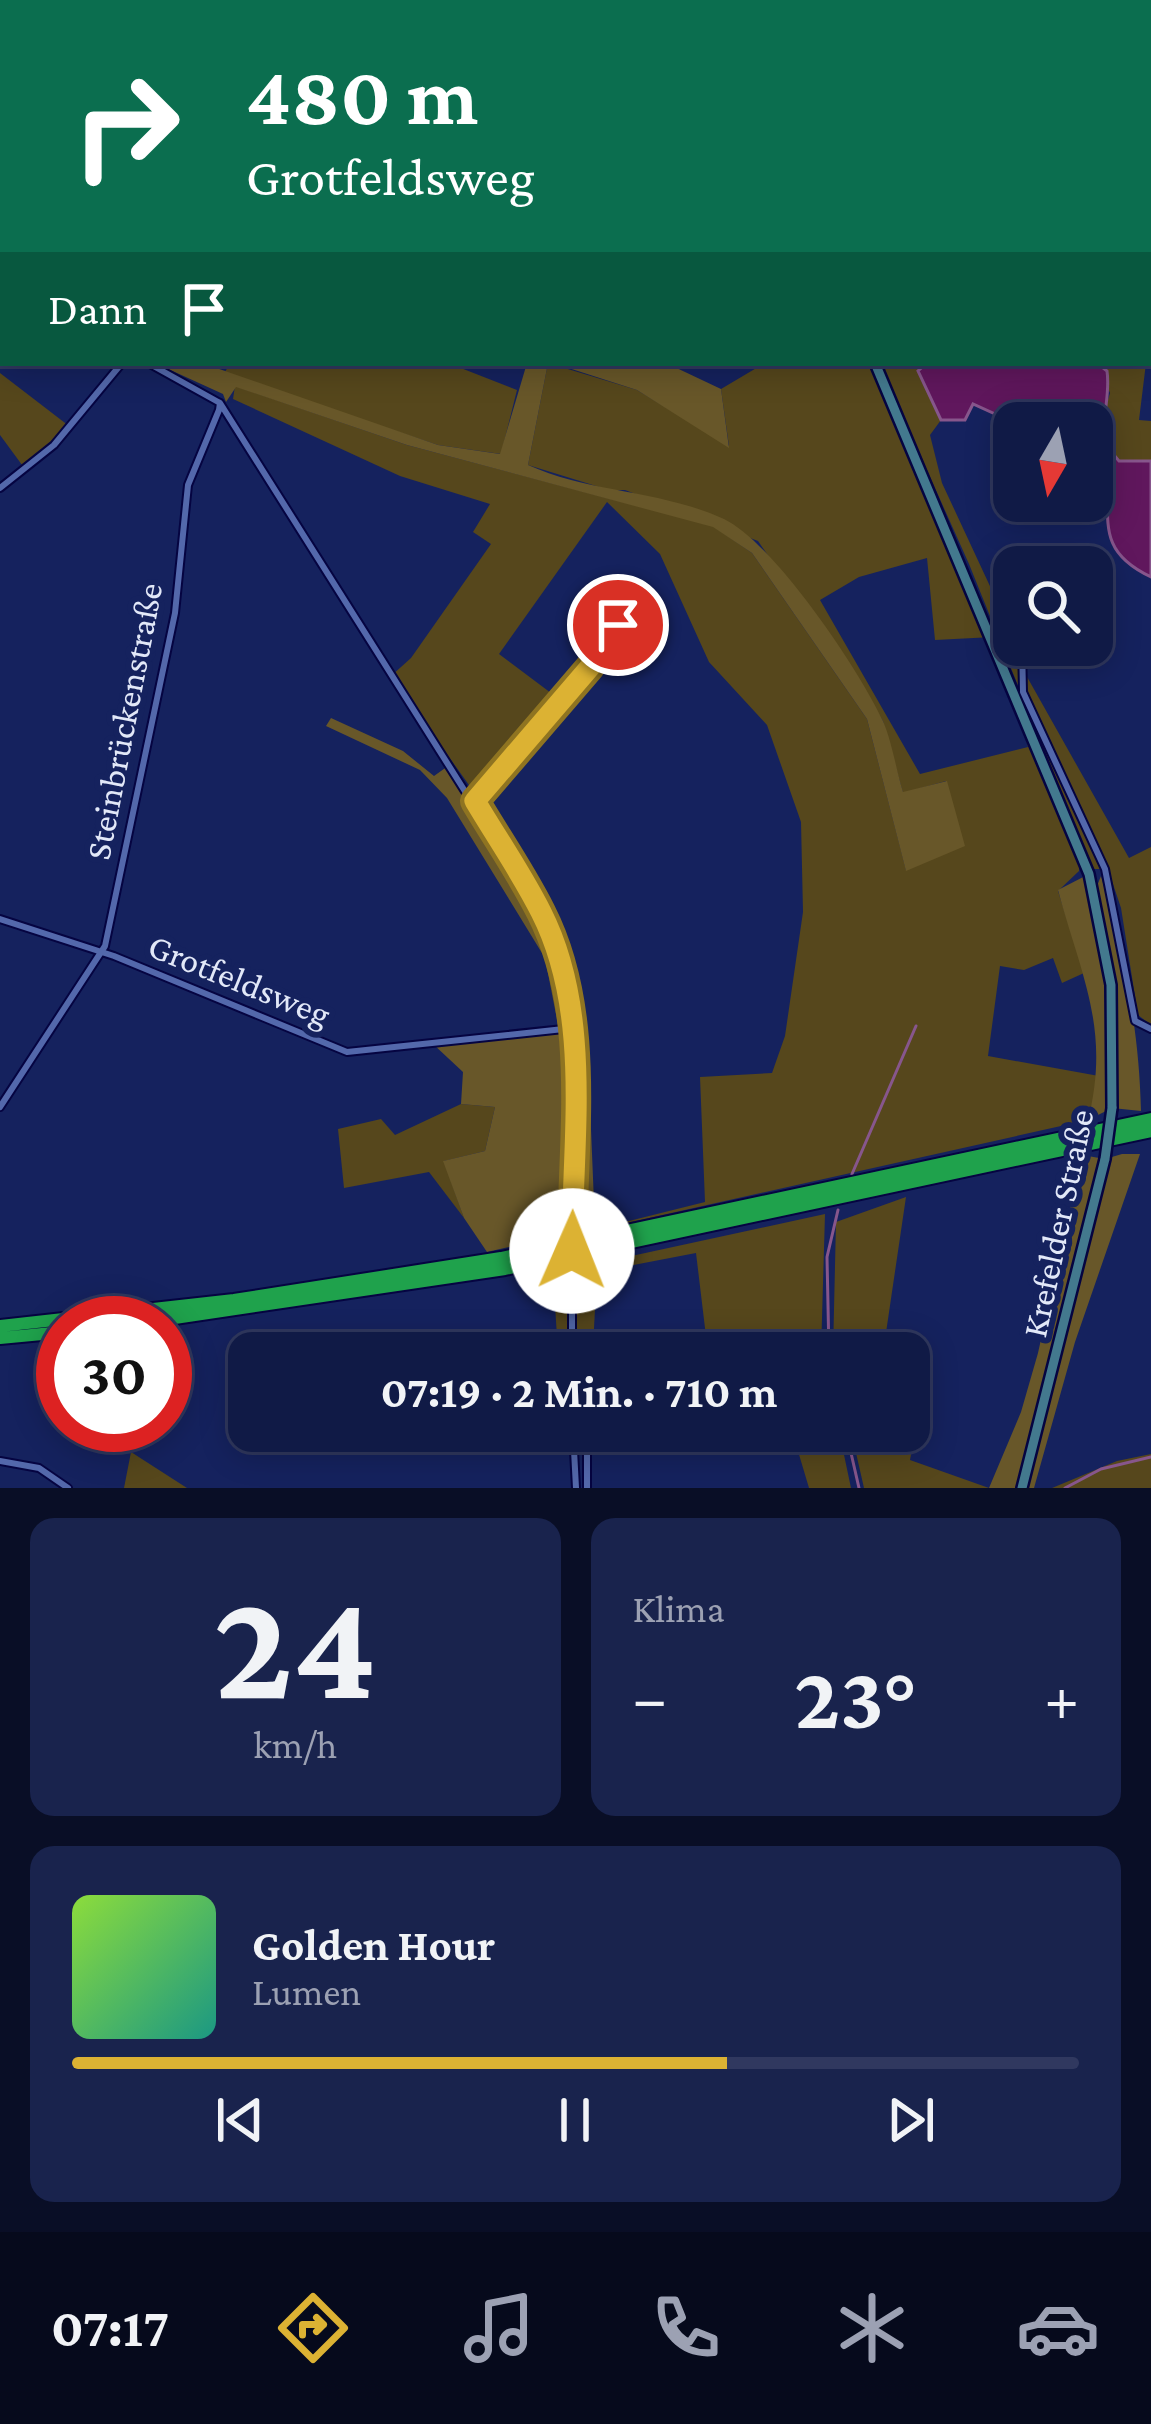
<!DOCTYPE html>
<html lang="de">
<head>
<meta charset="utf-8">
<style>
  body { margin:0; font-family:"Crimson Pro",serif; background:#19234d; color:#f1f3f6; height:100vh; display:flex; flex-direction:column; font-size:45px; white-space:nowrap }
  * { box-sizing:border-box; margin:0 }
  p { font-size:39px; color:#9ca1b3 }
  .icon { flex:none; width:66px; height:66px; fill:none; stroke:currentColor; stroke-width:2; stroke-linecap:round; stroke-linejoin:round }
  .map { position:relative; height:1488px; overflow:hidden }
  .panel { display:flex; flex-direction:column; gap:30px; padding:30px; background:#090e26; flex:1 }
  .panel>* { flex:none }
  .hud { position:absolute; left:0px; top:0px; width:1152px; height:366px; box-shadow:0 6px 30px #0003,0 0 0 3px #30385f; background:#0b6e4f; color:#fff; overflow:hidden }
  .needle { width:78px; rotate:189deg }
  .tools { position:absolute; left:993px; top:402px; display:grid; gap:24px }
  .tools a { display:grid; place-items:center; width:120px; height:120px; border-radius:24px; background:#101a46; box-shadow:0 6px 30px #0003,0 0 0 3px #30385f; font-size:60px }
  .speed { position:absolute; left:36px; top:1296px; display:flex; gap:24px; font-size:60px; font-weight:700; text-align:center }
  .speed>* { display:grid; place-content:center; width:156px; height:156px; border-radius:50%; background:#101a46; box-shadow:0 6px 30px #0003,0 0 0 3px #30385f; line-height:1 }
  .speed .limit { border:18px solid #d22; background:#fff; color:#111 }
  .pin { position:absolute; display:grid; place-items:center; width:102px; height:102px; color:#fff; margin:-51px; border:6px solid #fff; border-radius:50%; box-shadow:0 3px 12px #0007 }
  .me { position:absolute; width:132px; margin:-66px; rotate:1deg; stroke-linejoin:round; filter:drop-shadow(0 0 9px #0008) }
  .turn { display:flex; align-items:center; gap:42px; height:252px; padding:0 48px; font-size:54px }
  .turn .icon { width:156px; height:156px; stroke-width:2.5 }
  .turn b { display:block; font-size:84px; line-height:102px }
  .then { display:flex; align-items:center; height:114px; padding:0 48px; background:#0003; gap:24px; font-size:45px }
  .big { font-size:90px; font-weight:700; line-height:1.1 }
  .panel .tile { flex:1; display:flex; flex-direction:column; justify-content:center; gap:18px; min-width:0; padding:0 42px; border-radius:24px; background:#19234d }
  .panel .dial { align-items:center; gap:0 }
  .dial b { font-size:156px; line-height:1 }
  .song { display:flex; align-items:center; gap:36px }
  .cover { width:144px; height:144px; border-radius:18px; background:linear-gradient(135deg,hsl(90 70% 55%),hsl(170 70% 35%)) }
  .played { height:12px; border-radius:6px; background:linear-gradient(90deg,#dcb233 65%,#30385f 65%) }
  .keys { display:flex; justify-content:space-around; direction:ltr }
  .heat { display:flex; justify-content:space-between; align-items:center; font-size:66px; direction:ltr }
  .panel .tiles { flex:1; display:grid; gap:30px; grid-template-columns:1fr 1fr }
  .tile:last-child { grid-column:span 2 }
  .trip { position:absolute; left:228px; top:1332px; width:702px; height:120px; border-radius:24px; background:#101a46; box-shadow:0 6px 30px #0003,0 0 0 3px #30385f; font-weight:700; line-height:120px; text-align:center }
  .dock { display:flex; height:192px; justify-content:space-around; align-items:center; background:#060a1c; color:#9ca1b3 }
  .dock .icon { width:84px; height:84px }
  .dock .active { color:#dcb233 }
  .dock b { font-size:54px; color:#f1f3f6 }
  .map>svg:first-child { display:block }
</style>
</head>
<body>
<div class="map">
<svg width="1151" height="1488" viewBox="0 0 1151 1488">
  <rect width="100%" height="100%" fill="#15225e"/>
  <!-- green -->
  <path fill="#56471c" d="M230,363H448L517,390L501,454L438,445L224,374Z
    M548,363L637,390L729,446L721,389L765,363H870L993,637L935,640L927,558L859,577L820,600L920,774L1028,747L1004,664L1079,864V871L1058,891L1084,973L1062,983L1053,958L1024,970L1000,966L988,1056L1099,1076L1088,1120L573,1235L705,1202L700,1077L772,1073L785,1036L803,912L801,822L767,725L709,662L660,554L607,502L499,654L555,696L474,792L391,676L411,658L491,544L473,532L490,504L400,476L233,399L235,386L407,445L713,526L752,553L867,719L906,870L946,781L903,793L883,721L758,541L625,490H609L528,465Z
    M879,363H927L918,371L941,420L930,435L942,483L1009,627L1014,628V645H1026V675L1129,858L1151,847V1025L1138,1015L1121,908L1108,869H1092L969,564Z
    M1097,363H1146L1139,420L1151,421V461H1118C1098,439 1102,420 1110,393Z
    M0,373L69,426L25,469L0,435Z
    M461,1104L495,1107L485,1151L444,1161L464,1218L429,1172L344,1188L338,1129L381,1119L395,1135Z
    M906,1197L883,1353H833L836,1222Z
    M825,1214L821,1353H708L696,1253L597,1272L593,1347L628,1345V1353H558L553,1273Z
    M909,1400L920,1405L910,1460L989,1488H864L851,1431H909Z
    M792,1431H839L851,1488H809Z
    M131,1452L187,1488H124Z
    M1151,1454V1488H1052L1117,1461Z"/>
  <!-- forest -->
  <path fill="#685729" d="M155,363H202L438,445L500,454L527,363H548L528,465C590,493 661,490 724,519C774,543 859,669 883,721C892,742 896,769 903,792L947,781L965,846L906,871L867,719L752,553L713,527L407,445L236,387L226,402L223,394Z
    M553,363H666L721,389L729,448L637,390Z
    M331,718L403,751L434,776L448,766L523,884L552,917L569,952L587,1031L595,1227L487,1252L464,1218L443,1161L485,1151L495,1107L461,1104L463,1072L433,1044L559,1030L545,958L447,798L420,770L326,726Z
    M1089,874L1095,891L1101,876C1124,958 1139,1026 1141,1111L1112,1108L1088,1120C1111,1029 1081,976 1058,890Z
    M1122,1154H1140L1075,1342L1034,1488H989L1021,1412L1038,1353L1082,1155L1105,1159Z"/>
  <!-- water -->
  <path fill="#60175d" stroke="#87568c" stroke-width="3" d="M927,363H1097L1107,371C1112,405 1092,432 1119,461H1151V577C1096,551 1110,521 1107,473L1092,461V423H1015L973,404L965,420H941L918,371Z"/>
  <g fill="none" stroke-linecap="round" stroke-linejoin="round">
    <!-- stream -->
    <path stroke="#87568c" stroke-width="3" d="M852,1174L916,1026
      M829,1353L827,1257L838,1210
      M846,1431L859,1488
      M1065,1488L1101,1469L1151,1457"/>
    <defs>
      <path id="street" d="M119,0V3
        M188,0V3
        M281,0V3
        M380,0L382,3
        M460,0L462,3
        M592,0L594,3
        M655,0V1
        M12,3V0
        M56,3L71,0
        M431,3L437,0
        M576,3L578,0
        M0,19L3,17
        M1149,137L1151,133
        M0,152L3,157
        M0,173L3,171
        M0,272L3,269
        M1149,338L1151,340
        M220,403L543,915C581,1028 574,1109 572,1225
        M0,488L54,445L122,363
        M995,643L1014,638
        M1022,645L1023,692L1105,869L1135,1021L1151,1029
        M475,801L590,667L618,625
        M0,919L114,956L347,1052L573,1028
        M0,1107L105,946L175,613L188,485L219,410L220,403L148,363
        M572,1353V1276
        M573,1431L576,1488
        M587,1431V1488
        M0,1461L39,1468L68,1488"/>
      <path id="secondary" d="M744,0L746,3
        M754,0L755,3
        M714,3L720,0
        M0,254L3,256
        M0,332L3,330
        M875,363L1089,874L1111,985L1112,1108
        M1022,1488L1105,1159"/>
      <path id="highway" d="M141,1323L505,1269L1151,1131
        M0,1326L234,1300L501,1258L1151,1119
        M0,1338L63,1332"/>
    </defs>
    <!-- street casing -->
    <use href="#street" stroke="#050441" stroke-width="10"/>
    <!-- secondary casing -->
    <use href="#secondary" stroke="#050441" stroke-width="14"/>
    <!-- highway casing -->
    <use href="#highway" stroke="#050441" stroke-width="16"/>
    <!-- street -->
    <use href="#street" stroke="#5368ab" stroke-width="6"/>
    <!-- secondary -->
    <use href="#secondary" stroke="#43798e" stroke-width="9"/>
    <!-- highway -->
    <use href="#highway" stroke="#1fa24c" stroke-width="12"/>
    <defs>
      <path id="street-bridge" d="M572,1276V1225"/>
      <path id="secondary-bridge" d="M1105,1159L1112,1108"/>
    </defs>
    <!-- street-bridge casing -->
    <use href="#street-bridge" stroke="#050441" stroke-width="10" stroke-linecap="butt"/>
    <!-- secondary-bridge casing -->
    <use href="#secondary-bridge" stroke="#050441" stroke-width="14" stroke-linecap="butt"/>
    <!-- street-bridge -->
    <use href="#street-bridge" stroke="#5368ab" stroke-width="6"/>
    <!-- secondary-bridge -->
    <use href="#secondary-bridge" stroke="#43798e" stroke-width="9"/>
  </g>
  <g fill="none" stroke-linecap="round" stroke-linejoin="round">
    <defs>
      <path id="route" d="M572,1251C572,1141 593,1014 541,912C522,874 497,838 475,801L590,667L618,625"/>
    </defs>
    <!-- route casing -->
    <use href="#route" stroke="#8f7421" stroke-width="30"/>
    <!-- route -->
    <use href="#route" stroke="#dcb233" stroke-width="21"/>
  </g>
  <g text-anchor="middle" stroke-width="12" stroke-linejoin="round" paint-order="stroke">
    <!-- street labels -->
    <g font-size="36" fill="#e2e8f8" stroke="#15225e">
      <text transform="translate(123 721) rotate(-79)" y="13">Steinbrückenstraße</text>
      <text transform="translate(240 979) rotate(22)" y="13">Grotfeldsweg</text>
      <text transform="translate(1057 1223) rotate(-78)" y="13">Krefelder Straße</text>
    </g>
  </g>
</svg>
<div class="tools">
<a><svg class="needle" viewBox="-14 -14 28 28"><path d="M0-13l5 13h-10z" fill="#e53935"/><path d="M0 13l5-13h-10z" fill="#9ca1b3"/></svg></a>
<a><svg class="icon" aria-label="search" viewBox="0 0 24 24"><circle cx="10" cy="10" r="6"/><path d="M15 15l6 6"/></svg></a>
</div>
<div class="speed"><div class="limit">30</div></div>
<div class="pin" style="left:618px;top:625px;background:#d93025"><svg class="icon" aria-label="arrive" viewBox="0 0 24 24"><path d="M6 21V4h12l-3 4 3 4H6"/></svg></div>
<svg class="me" style="left:572px;top:1251px" viewBox="-20 -20 40 40"><circle r="19" fill="#fff"/><path d="M0-13L10 11 0 6-10 11z" fill="#dcb233"/></svg>
<div class="trip">07:19 · 2 Min. · 710 m</div>
<div class="hud">
<div class="turn"><svg class="icon" aria-label="right" viewBox="0 0 24 24"><path d="M7 20v-9h11M14 6l5 5-5 5"/></svg><div><b>480 m</b>Grotfeldsweg</div></div>
<div class="then">Dann<svg class="icon" aria-label="arrive" viewBox="0 0 24 24"><path d="M6 21V4h12l-3 4 3 4H6"/></svg></div>
</div>
</div>
<section class="panel">
<div class="tiles">
<div class="tile dial"><b>24</b><p>km/h</p></div>
<div class="tile"><p>Klima</p>
<div class="heat"><a>−</a><b class="big">23°</b><a>+</a></div>
</div>
<div class="tile">
<div class="song"><i class="cover"></i><div><b>Golden Hour</b><p>Lumen</p></div></div>
<div class="played"></div>
<div class="keys"><svg class="icon" aria-label="previous" viewBox="0 0 24 24"><path d="M18 5L8 12l10 7zM5 5v14"/></svg><svg class="icon" aria-label="pause" viewBox="0 0 24 24"><path d="M8 5v14M16 5v14"/></svg><svg class="icon" aria-label="next" viewBox="0 0 24 24"><path d="M6 5l10 7-10 7zM19 5v14"/></svg></div>
</div>
</div>
</section>
<nav class="dock">
<b>07:17</b>
<svg class="icon active" aria-label="directions" viewBox="0 0 24 24"><path d="M12 3l9 9-9 9-9-9zM9 14v-3h6M13 9l2 2-2 2"/></svg>
<svg class="icon" aria-label="music" viewBox="0 0 24 24"><path d="M9 18V5l10-2v13"/><circle cx="6" cy="18" r="3"/><circle cx="16" cy="16" r="3"/></svg>
<svg class="icon" aria-label="phone" viewBox="0 0 24 24"><path d="M5 4h4l2 5-3 2q2 4 5 5l2-3 5 2v4C11 20 4 13 5 4z"/></svg>
<svg class="icon" aria-label="climate" viewBox="0 0 24 24"><path d="M12 3v18M4 7l16 10M4 17L20 7"/></svg>
<svg class="icon" aria-label="car" viewBox="0 0 24 24"><path d="M5 17H2v-5l4-1 3-4h7l3 4 3 1v5h-3M9 17h6M6 11h13"/><circle cx="7" cy="17" r="2"/><circle cx="17" cy="17" r="2"/></svg>
</nav>
</body>
</html>
